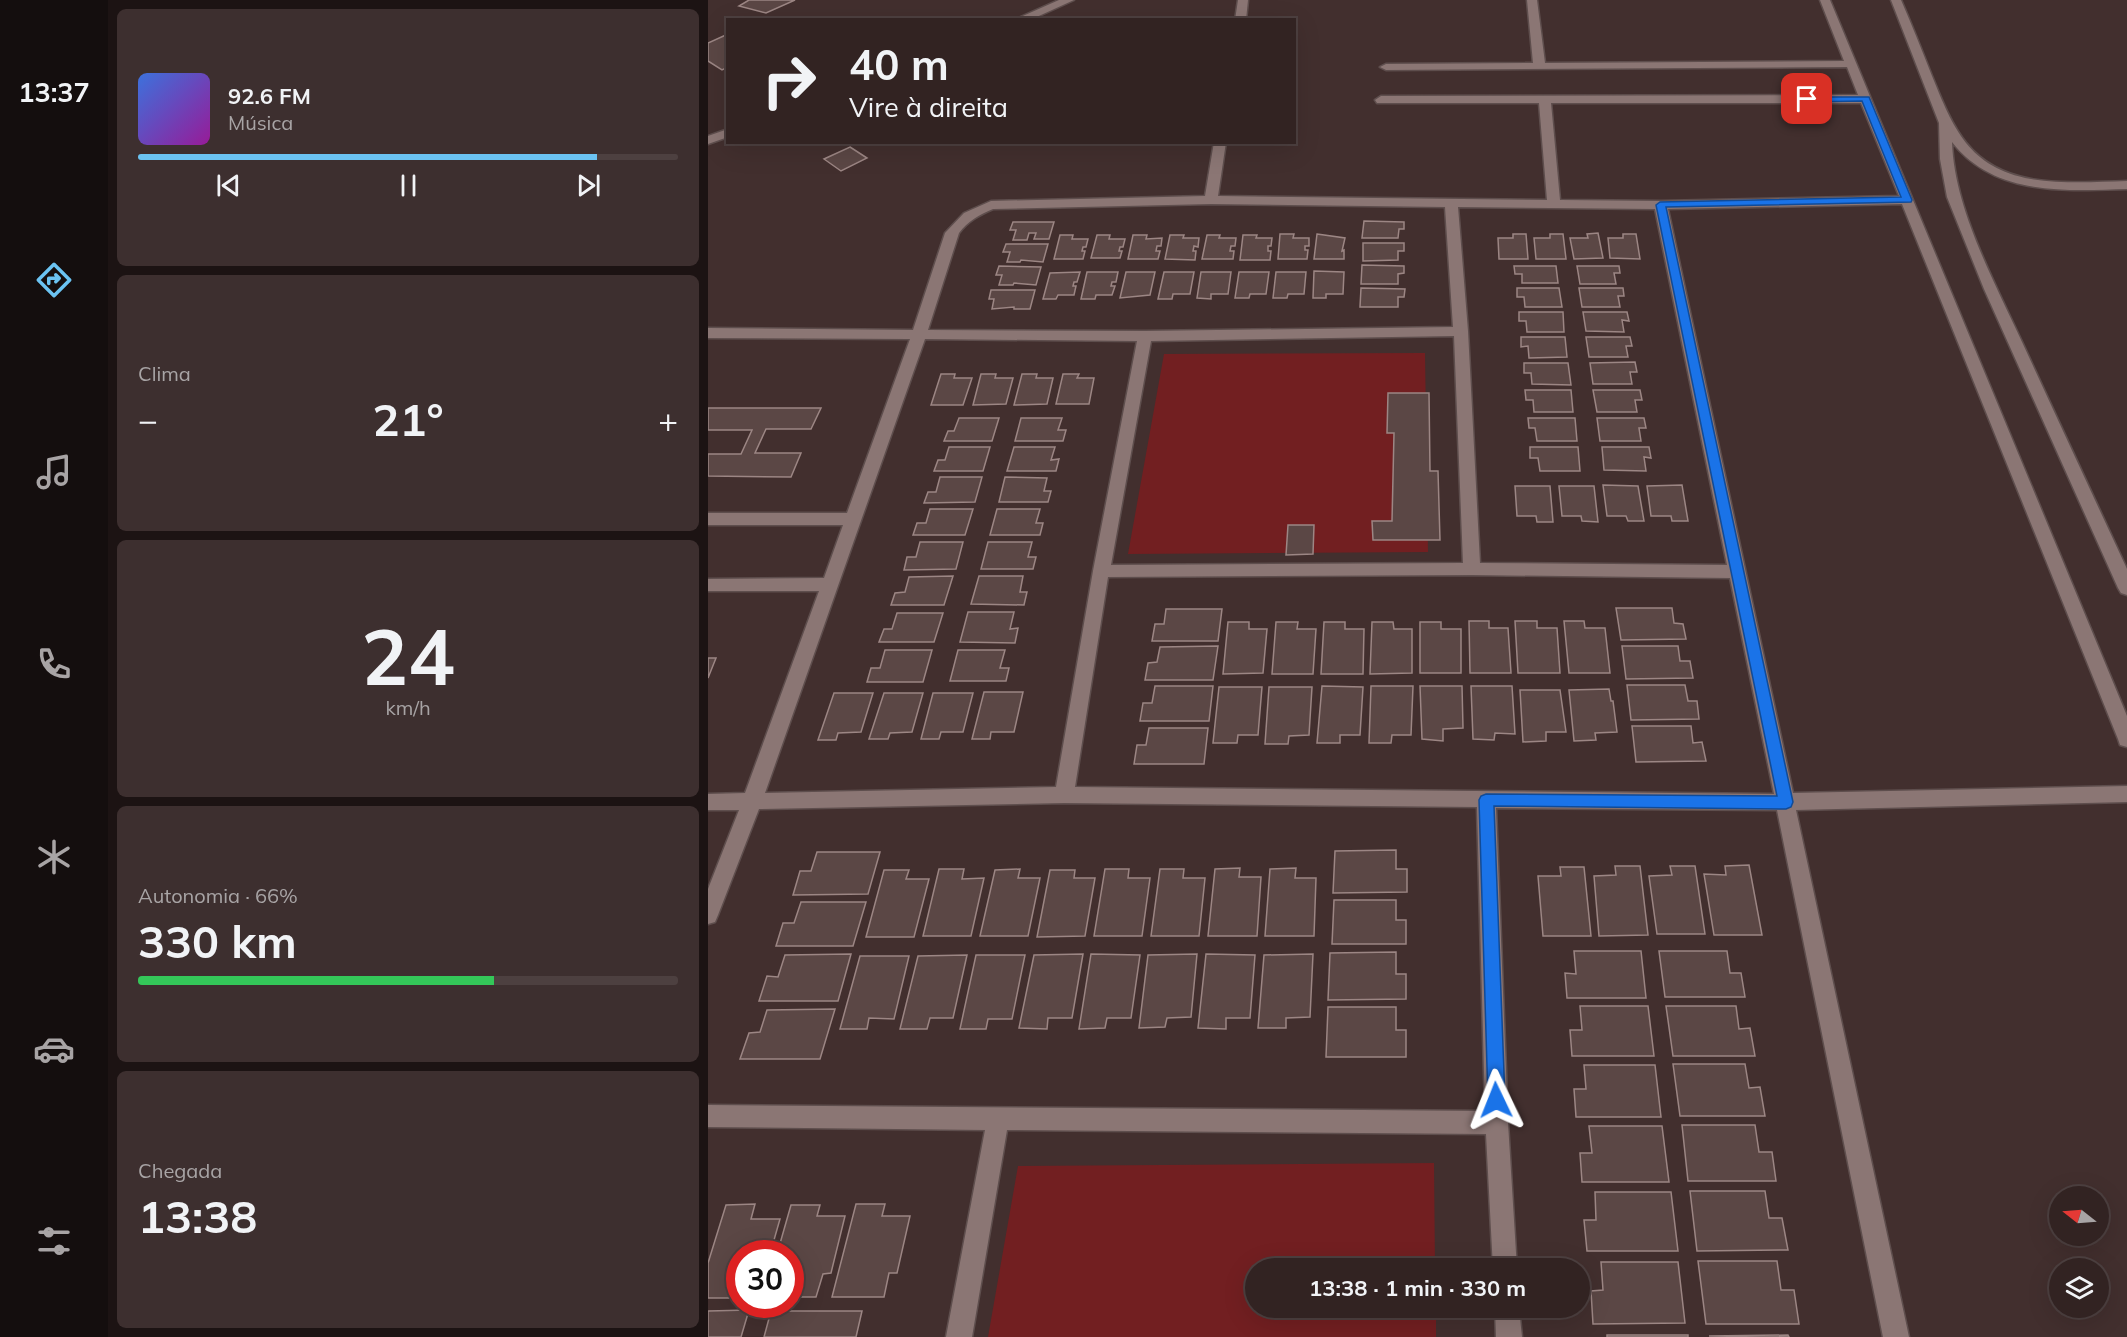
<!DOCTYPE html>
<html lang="pt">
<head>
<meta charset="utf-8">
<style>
  body { margin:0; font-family:Mulish,sans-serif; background:#3d2f2f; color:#f1f3f6; height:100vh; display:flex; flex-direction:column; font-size:22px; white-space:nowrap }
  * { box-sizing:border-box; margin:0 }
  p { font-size:20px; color:#a8a4a5 }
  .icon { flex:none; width:33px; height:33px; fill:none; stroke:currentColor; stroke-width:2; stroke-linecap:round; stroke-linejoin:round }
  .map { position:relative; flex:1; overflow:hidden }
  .details { display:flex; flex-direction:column; gap:9px; padding:9px; background:#1c1313; width:600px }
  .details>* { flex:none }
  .hud { position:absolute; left:18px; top:18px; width:570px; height:126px; border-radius:0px; box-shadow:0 6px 24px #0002,0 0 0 2px #4d4040; background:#322322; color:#f1f3f6; overflow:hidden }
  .needle { width:39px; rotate:287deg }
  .controls { position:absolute; left:1341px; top:1186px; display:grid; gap:12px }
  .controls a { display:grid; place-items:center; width:60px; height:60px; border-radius:50%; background:#322322; box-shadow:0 6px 24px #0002,0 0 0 2px #4d4040; font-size:30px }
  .speed { position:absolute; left:18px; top:1240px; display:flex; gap:12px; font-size:30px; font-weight:700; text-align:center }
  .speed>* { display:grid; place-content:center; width:78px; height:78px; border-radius:50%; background:#322322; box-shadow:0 6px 24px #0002,0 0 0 2px #4d4040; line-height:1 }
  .speed .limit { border:9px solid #d22; background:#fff; color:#111 }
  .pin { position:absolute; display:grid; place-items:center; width:51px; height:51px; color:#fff; margin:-26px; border-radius:12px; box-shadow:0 3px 9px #0006 }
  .me { position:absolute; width:66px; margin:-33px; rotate:358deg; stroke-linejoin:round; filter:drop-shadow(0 0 4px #0008) }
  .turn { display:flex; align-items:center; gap:21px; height:126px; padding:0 24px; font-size:27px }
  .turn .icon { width:78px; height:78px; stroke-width:2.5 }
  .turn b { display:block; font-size:42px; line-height:51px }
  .big { font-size:45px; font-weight:700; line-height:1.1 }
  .details .tile { flex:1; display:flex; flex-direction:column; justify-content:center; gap:9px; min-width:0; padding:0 21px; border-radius:9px; background:#3d2f2f }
  .details .dial { align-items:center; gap:0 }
  .dial b { font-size:78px; line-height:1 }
  .song { display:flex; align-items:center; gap:18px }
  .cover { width:72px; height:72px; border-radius:9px; background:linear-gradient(135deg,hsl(220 70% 55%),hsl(300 70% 35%)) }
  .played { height:6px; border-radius:3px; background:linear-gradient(90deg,#6bc3f2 85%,#4d4040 85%) }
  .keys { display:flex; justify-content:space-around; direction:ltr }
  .heat { display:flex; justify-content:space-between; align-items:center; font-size:33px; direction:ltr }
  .charge { height:9px; border-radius:4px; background:linear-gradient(90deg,#34c759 66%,#4d4040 0) }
  .trip { position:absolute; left:537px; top:1258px; width:345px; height:60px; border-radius:30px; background:#322322; box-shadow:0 6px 24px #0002,0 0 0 2px #4d4040; font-weight:700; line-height:60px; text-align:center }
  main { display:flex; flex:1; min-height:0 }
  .dock { display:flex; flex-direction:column; width:108px; justify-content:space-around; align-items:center; background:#140e0e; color:#a8a4a5 }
  .dock .icon { width:42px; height:42px }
  .dock .selected { color:#6bc3f2 }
  .dock b { font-size:27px; color:#f1f3f6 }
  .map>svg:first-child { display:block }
</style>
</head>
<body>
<main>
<nav class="dock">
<b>13:37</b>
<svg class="icon selected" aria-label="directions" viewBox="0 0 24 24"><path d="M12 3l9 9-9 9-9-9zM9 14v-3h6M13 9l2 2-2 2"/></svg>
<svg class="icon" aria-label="music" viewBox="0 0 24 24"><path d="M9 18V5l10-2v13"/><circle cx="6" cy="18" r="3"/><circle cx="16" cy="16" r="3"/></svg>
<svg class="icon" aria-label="phone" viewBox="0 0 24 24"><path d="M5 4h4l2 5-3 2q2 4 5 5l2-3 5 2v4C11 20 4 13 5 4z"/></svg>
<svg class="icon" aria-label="climate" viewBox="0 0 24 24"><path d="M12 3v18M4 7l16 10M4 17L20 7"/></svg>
<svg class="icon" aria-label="car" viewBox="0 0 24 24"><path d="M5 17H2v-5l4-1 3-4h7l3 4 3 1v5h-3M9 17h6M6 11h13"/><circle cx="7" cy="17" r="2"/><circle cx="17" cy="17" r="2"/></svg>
<svg class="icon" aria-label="filters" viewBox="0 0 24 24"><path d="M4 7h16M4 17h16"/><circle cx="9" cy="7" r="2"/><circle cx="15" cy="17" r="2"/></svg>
</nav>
<section class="details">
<div class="tile">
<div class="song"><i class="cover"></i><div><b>92.6 FM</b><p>Música</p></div></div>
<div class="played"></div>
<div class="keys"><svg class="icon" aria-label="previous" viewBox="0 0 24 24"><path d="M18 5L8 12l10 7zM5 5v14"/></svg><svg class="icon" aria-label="pause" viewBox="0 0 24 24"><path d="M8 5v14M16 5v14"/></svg><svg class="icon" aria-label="next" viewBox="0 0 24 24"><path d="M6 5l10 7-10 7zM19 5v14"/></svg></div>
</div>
<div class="tile"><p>Clima</p>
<div class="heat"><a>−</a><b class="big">21°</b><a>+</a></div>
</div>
<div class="tile dial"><b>24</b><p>km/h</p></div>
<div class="tile"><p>Autonomia · 66%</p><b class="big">330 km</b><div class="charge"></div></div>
<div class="tile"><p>Chegada</p><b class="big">13:38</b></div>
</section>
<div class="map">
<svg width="1419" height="1337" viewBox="0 0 1419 1337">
  <rect width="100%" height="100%" fill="#422f2e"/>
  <!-- green -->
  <path fill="#721f21" d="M717,353L720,552L420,554L456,354Z
    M726,1163L727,1269H548V1308H728V1337H280L310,1166Z"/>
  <!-- building -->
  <path fill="#5b4745" stroke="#9c8684" stroke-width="1.5" d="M41,0H87L58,13L31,6Z
    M20,34V67L14,70L0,61V43Z
    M142,147L159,158L133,171L116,159Z
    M656,221L696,222V229H691L690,238H654Z
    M305,222H346L341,239H326L328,233H321L319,240H305L308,230H302Z
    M890,233L895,258L866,259L862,238H880L879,234Z
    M572,234H586L585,238H601V246H597V250H600L599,259H570Z
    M609,234L637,238L634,251L636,250V259H606Z
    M805,234H818L820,259H791L790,238H805Z
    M842,234H855L858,259H828L826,238H842Z
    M915,234H928L932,259L902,258L900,238H915Z
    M352,235H365L364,239H380L378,247H375L374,251H377L375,259H346Z
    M389,235H402L401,239H417L415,247H412L411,251H414L412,258H383Z
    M425,235H439L438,239L454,238L453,246H449L448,251H452L450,259H420Z
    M462,235H476L475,238H491L490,247L486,246L485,251H488L487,260L457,259Z
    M499,235H512L511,238H528L527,246H523L522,251H526L525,259H494Z
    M535,235H549L548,238H564L563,246H560V251H563L562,260H532Z
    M655,243H696V251H690V260L655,261Z
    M298,244H340L335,262L313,260L312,262H299L302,252H295Z
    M654,265L696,266V273L690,274V284H653Z
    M291,266L333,267L328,285L306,283L305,285H291L294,275H288Z
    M806,266H848L850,283H814V274H807Z
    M869,266H911L912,273H906L908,284H872Z
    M606,271L636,272L635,294H618V298H605Z
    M372,272L369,282H366L365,286H368L366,295H350L348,299H335L342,273Z
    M379,272H410L408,282H404L403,286H407L404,295H388L387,299H373Z
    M418,272H447L442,295L412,298Z
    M456,272H486L482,294H465L464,299H450Z
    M493,272H523L520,294H503V299L489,298Z
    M531,272H561L558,294H542L541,298H527Z
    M568,272H598L596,294H580L579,298H565Z
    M653,288L697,289L696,297H690V307H652Z
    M809,288H851L854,307H817L816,297H809Z
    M871,288H915L916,296H910L912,307H874Z
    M283,290H327L322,309H306V307L284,309L286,299H281Z
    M811,312H855L856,332H819L818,321H811Z
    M875,312H919L921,321L914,320L916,332L878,331Z
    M813,337H857L859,357L821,358L820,346L813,347Z
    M878,337H922L924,346H918L920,357H881Z
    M927,362L929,372H922L924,384H885L882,363Z
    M816,363H860L863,385L824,384L823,373H816Z
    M233,374H247L246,378H264L255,405H223Z
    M273,374H288L287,378H305L298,404L265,405Z
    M314,374H329L328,378H345L339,404L306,405Z
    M355,374H371L369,378H386L381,404H348Z
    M817,390H863L865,412H826L825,400H818Z
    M885,390H932L934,400H927L929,412H889Z
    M680,393H721L722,471H730L732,540H665L664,521H684L686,433H679Z
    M0,408H113L103,429H58L47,453H93L83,477L0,476V454H33L44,430H0Z
    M251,418H291L284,441H236L240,431H246Z
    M313,418H354L350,430H358L355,441H307Z
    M820,418H867L869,441H829L827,428H821Z
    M889,418H936L938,428H931L933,441H892Z
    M241,447H282L275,471H226L230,460H237Z
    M306,447H347L343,460L351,459L348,471H299Z
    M822,447H870L872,471H832L830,458H822Z
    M894,447H941L943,458L936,457L938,471L896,470Z
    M232,477H274L267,502L216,503L220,492H228Z
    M297,477L339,478L336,491H343L340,502H291Z
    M895,485L930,486L936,521H920L918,516H899Z
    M974,485L980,521H964L963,516H943L939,486Z
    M807,486H842L845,522H829L828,516H809Z
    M851,486H886L890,522L874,521L873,516H854Z
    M222,509H265L257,535H205L209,523H218Z
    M289,509H332L328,523H335L332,535H282Z
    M580,525H606L605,554L578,555Z
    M212,542H255L248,569L196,570L199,557H208Z
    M280,542H324L320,557H328L325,569H273Z
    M245,576L236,605H183L187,593L197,592L201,577Z
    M271,576H315L312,592H319L316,605L263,604Z
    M908,608H964L966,623L975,624L978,639L913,640Z
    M458,609H514L510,641H444L447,624H456Z
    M260,612H306L302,629L310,628L307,643L252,642Z
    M189,613H235L226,642H171L176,629H184Z
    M761,621H781V628H800L803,673H762Z
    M807,621H829V628H849L852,673H810Z
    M856,621H876L877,628H897L902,673H861Z
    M520,622H541V629H559L555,673L515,674Z
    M568,622H590L589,629H608L605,674H564Z
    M616,622H637V629H656L655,674H613Z
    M664,622H685L686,629H704V673L662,674Z
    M712,622H733V629H753V673H712Z
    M510,646L505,680H437L440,663L449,662L452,647Z
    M914,646H970L972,661H982L985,678L918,679Z
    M177,650H224L215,682H159L163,668H172Z
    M250,650H297L292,668H301L298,681H242Z
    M0,658H8L0,678Z
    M919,685H977L980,701H989L991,719L923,720Z
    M447,686H505L501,721H432L435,703H444Z
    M614,686L655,687L652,735H632V743H609Z
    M663,686H705L703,735H684L683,743H661Z
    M712,686H754L755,728L735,729V741L714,739Z
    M763,686H804L807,734L787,733L786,740L765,739Z
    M511,687H554L550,735H530L529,743H505Z
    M561,687H604L601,735L581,736L580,744H557Z
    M901,689L903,701H905L909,732L887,733L888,740L866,741L861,690Z
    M812,690H852L858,732H838V741L815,742Z
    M276,692H315L306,732H283L282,739H264Z
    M126,693H165L153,732L130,733L128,740H110Z
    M176,693H215L204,732L182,733L180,739H161Z
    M225,693H265L255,732H233L231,739H213Z
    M924,726H983L985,743L994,742L998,761L928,762Z
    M441,728H500L496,764H426L429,745H438Z
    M688,850V869H699V892L625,893L627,851Z
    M109,852H172L160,894L85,895L92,871H103Z
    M1041,865L1054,935H1006L996,874L1018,875L1017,866Z
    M907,866H932L940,935L891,936L886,876L908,875Z
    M962,866H987L997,934H949L941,876L964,875Z
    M852,867H876L883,936H835L830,876H853Z
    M532,868L531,877H553L549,936H500L507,869Z
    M588,868L587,878H608L606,936H557L562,869Z
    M231,869H256L254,879L276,878L263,936H215Z
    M312,869L310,878H332L320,936H272L287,870Z
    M397,869H421L420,878H442L434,936H386Z
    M452,869H476L475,878H497L491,936H443Z
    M176,870H201L198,879H221L206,937H158Z
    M342,870H367L366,878H387L377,936L329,937Z
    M626,900H688V920H698V944H624Z
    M93,902H158L145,946H68L75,923H86Z
    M866,951H933L938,998H859L857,973L868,974Z
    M951,951H1019L1022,973H1033L1037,997H957Z
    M688,952V974H698V999L620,1000L622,953Z
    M143,954L130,1001H51L59,976L70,977L77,955Z
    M375,954L364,1018H340L339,1029L311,1028L326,955Z
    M383,954L432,955L423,1018H399L397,1028L371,1029Z
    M489,954L483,1017L459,1018L457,1027L431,1028L440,955Z
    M498,954L547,955L542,1018H518V1029L490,1028Z
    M605,954L602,1017L578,1018V1028H550L556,955Z
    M259,955L245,1018H222L219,1029H192L210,956Z
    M268,955H317L304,1019H280L278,1029H252Z
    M152,956H201L186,1019L161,1018L159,1029H132Z
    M872,1006H940L946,1056H864L862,1030H874Z
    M958,1006H1028L1031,1029L1042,1028L1047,1056H965Z
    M620,1007H688V1030H698V1057H618Z
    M127,1009L112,1059H32L41,1033L52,1032L59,1010Z
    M965,1064H1037L1041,1088L1052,1087L1057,1116H972Z
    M876,1065H947L953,1117H868L866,1089H878Z
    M974,1125H1047L1051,1152H1064L1068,1181H980Z
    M881,1126H954L961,1182H874L872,1153H884Z
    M982,1191H1057L1061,1218H1074L1080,1250L989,1251Z
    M887,1192H963L970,1251H879L876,1220H888Z
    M47,1204L43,1219H72L62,1254H32V1298H0V1263L18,1205Z
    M148,1204H177L174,1216H202L189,1273H181L176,1297H124Z
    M83,1205H112L109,1216H137L123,1273L115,1274L108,1297H82V1254H69Z
    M990,1261H1069L1073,1290H1086L1091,1324H998Z
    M893,1262H970L977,1323L885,1324L883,1291L895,1290Z
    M41,1310L33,1337H0V1311Z
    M63,1311H154L148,1337H56Z
    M899,1335H980V1337H899Z
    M1080,1335L1081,1337L1001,1336Z"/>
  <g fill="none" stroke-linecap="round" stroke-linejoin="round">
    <defs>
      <path id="minor" d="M351,0H366L322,20H306Z
        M530,0H540L538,20H527Z
        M819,0H829L837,63L1136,61L1112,0H1122L1419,716V747L1412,745L1410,739L1194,204L960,209L1085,793L1419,786V802L1088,810L1201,1337H1175L1069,810L788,808L800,1123L809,1269H785L778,1134L299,1130L264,1337H238L277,1130L0,1127V1105L777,1111L769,807L356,803L51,809L10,915L7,922L0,924V889L31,810H0V794L37,793L111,591H0V579L116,578L135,525H0V513H139L202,339L0,338V328L205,330L237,233L256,213L283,201L497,196L506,142H518L510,196L839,200L831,103H669L667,100L673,96L1150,95L1139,67L678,70L672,67L678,64L825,63ZM843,103H1153L1191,196L953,201L852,200ZM503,204L737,207L745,327L437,331L220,330L251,233C260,221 271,215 285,209ZM750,207L947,209L1019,565L772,563L760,331ZM746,336L755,563L403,565L443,341ZM217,339L429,341L385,571L348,787L57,793ZM764,575L1022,578L1066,794L367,787L400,577Z
        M1183,0H1193C1204,25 1214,51 1224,76C1245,128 1261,168 1323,179C1355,184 1387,182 1419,181V189C1357,191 1286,196 1244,142C1246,208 1286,281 1314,342C1349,418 1384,494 1419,569V595L1413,593L1410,588L1276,289L1239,197L1232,159L1231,123Z
        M20,129V137L0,144V136Z
        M787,1308H811L814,1337H788Z"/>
    </defs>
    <!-- minor casing -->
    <use href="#minor" stroke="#5e4e4d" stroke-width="3"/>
    <!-- minor -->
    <use href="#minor" fill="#8b7674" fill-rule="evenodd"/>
  </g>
  <!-- route -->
  <path fill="#1a73e8" stroke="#114b97" stroke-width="1.5" d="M1096,97H1161L1204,200L1203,202L958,207L1085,802L1083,807L1078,809L786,806L797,1100L794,1106L788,1108L782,1106L780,1100L771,800L773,796L778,794L1069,796L948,205L952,202L1193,197L1154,101L1099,102L1096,101Z"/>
</svg>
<div class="controls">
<a><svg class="needle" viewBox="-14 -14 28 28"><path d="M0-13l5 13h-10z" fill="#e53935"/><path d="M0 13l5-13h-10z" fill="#a8a4a5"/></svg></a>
<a><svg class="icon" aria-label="layers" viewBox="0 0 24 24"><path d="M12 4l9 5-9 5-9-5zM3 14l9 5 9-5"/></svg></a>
</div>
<div class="speed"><div class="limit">30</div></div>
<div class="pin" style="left:1099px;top:99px;background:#d93025"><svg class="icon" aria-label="arrive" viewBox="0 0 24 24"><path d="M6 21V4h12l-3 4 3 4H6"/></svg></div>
<svg class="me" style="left:788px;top:1100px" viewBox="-20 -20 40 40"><path d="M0-17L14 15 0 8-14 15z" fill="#1a73e8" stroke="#fff" stroke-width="4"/></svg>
<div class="trip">13:38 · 1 min · 330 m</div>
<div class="hud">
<div class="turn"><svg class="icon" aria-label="right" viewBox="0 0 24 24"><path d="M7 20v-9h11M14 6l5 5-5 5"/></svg><div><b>40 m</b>Vire à direita</div></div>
</div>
</div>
</main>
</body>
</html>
